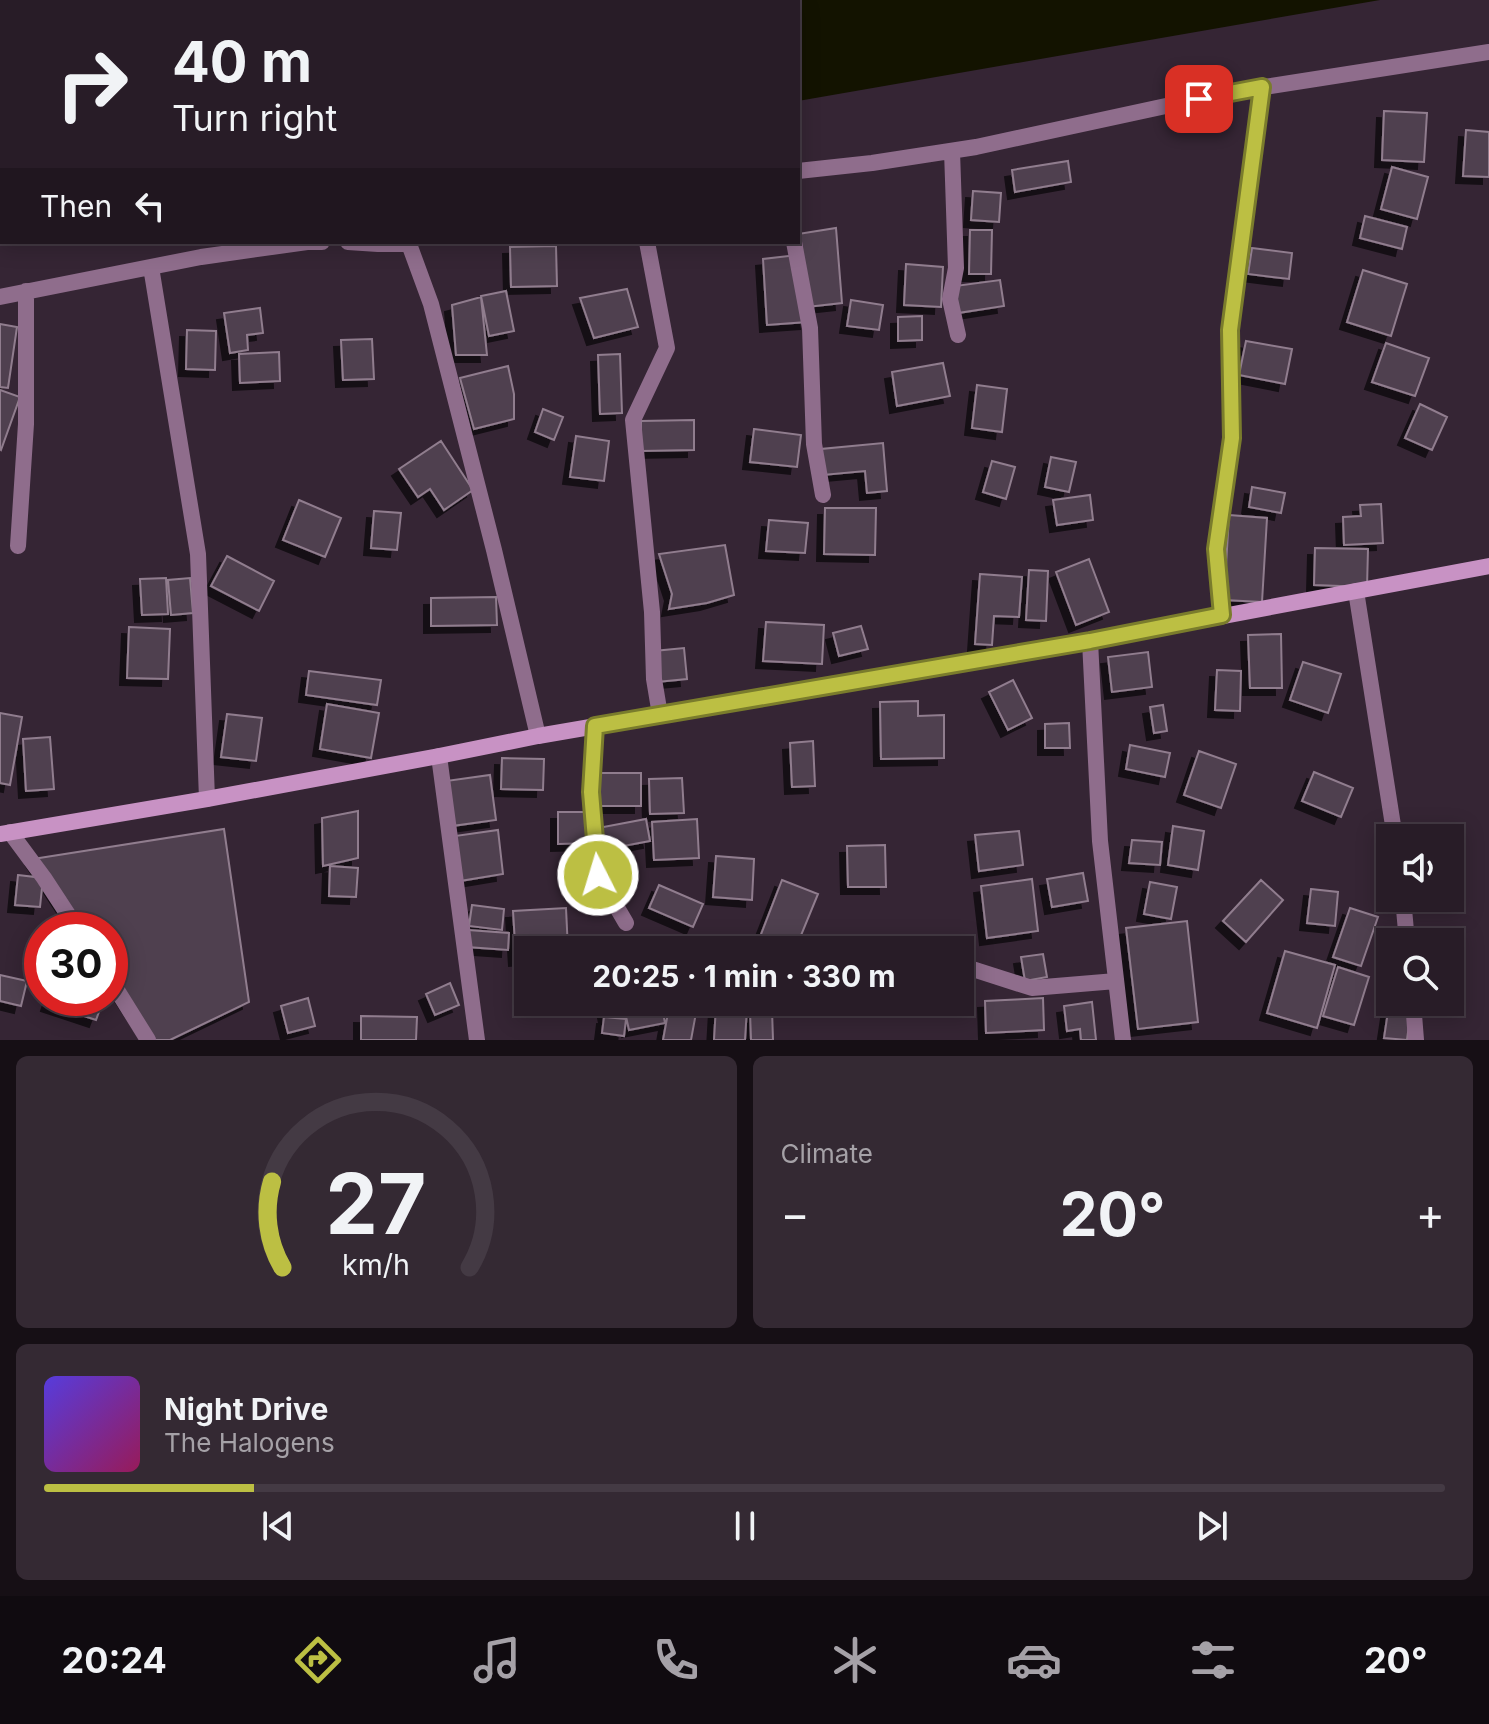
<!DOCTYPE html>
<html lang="en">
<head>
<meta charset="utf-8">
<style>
  body { margin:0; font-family:Inter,sans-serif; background:#342933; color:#f1f3f6; height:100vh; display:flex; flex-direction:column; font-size:30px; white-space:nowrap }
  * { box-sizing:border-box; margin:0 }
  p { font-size:26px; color:#a5a1a7 }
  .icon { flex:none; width:44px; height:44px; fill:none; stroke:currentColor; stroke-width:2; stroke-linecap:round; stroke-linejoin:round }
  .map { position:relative; height:1040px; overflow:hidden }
  .sheet { display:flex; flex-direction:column; gap:16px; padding:16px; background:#160f15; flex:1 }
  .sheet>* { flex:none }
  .hud { position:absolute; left:0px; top:0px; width:800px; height:244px; box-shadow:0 4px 20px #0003,0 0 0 2px #443a44; background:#281c27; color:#f1f3f6; overflow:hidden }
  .buttons { position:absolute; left:1376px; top:824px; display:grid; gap:16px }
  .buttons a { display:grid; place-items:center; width:88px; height:88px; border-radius:0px; background:#281c27; box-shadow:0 4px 20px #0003,0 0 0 2px #443a44; font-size:40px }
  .speed { position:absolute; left:24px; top:912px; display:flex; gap:16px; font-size:40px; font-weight:700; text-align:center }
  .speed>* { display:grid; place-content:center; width:104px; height:104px; border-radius:50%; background:#281c27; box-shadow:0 4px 20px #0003,0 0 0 2px #443a44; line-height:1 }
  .speed .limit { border:12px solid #d22; background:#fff; color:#111 }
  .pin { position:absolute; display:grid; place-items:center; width:68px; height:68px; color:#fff; margin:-34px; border-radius:16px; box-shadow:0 4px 12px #0006 }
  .me { position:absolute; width:88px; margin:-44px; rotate:355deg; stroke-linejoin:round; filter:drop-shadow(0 0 6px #0008) }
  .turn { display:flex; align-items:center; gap:28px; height:168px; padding:0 40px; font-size:36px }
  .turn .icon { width:104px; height:104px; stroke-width:2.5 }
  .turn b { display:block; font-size:56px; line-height:68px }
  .then { display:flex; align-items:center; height:76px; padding:0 40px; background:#0003; gap:16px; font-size:30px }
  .big { font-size:60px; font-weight:700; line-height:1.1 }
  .sheet .tile { flex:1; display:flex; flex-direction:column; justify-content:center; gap:12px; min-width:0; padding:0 28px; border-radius:12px; background:#342933 }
  .sheet .dial { align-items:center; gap:0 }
  .dial svg { height:208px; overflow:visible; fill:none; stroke:#443a44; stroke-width:7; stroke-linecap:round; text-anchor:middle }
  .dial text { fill:#f1f3f6; stroke:none }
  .song { display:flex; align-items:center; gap:24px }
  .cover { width:96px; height:96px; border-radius:12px; background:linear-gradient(135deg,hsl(250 70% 55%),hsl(330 70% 35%)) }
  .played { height:8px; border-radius:4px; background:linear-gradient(90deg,#bcbf43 15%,#443a44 15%) }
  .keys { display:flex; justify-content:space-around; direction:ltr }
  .heat { display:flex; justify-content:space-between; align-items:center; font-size:44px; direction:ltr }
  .sheet .tiles { flex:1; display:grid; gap:16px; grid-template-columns:1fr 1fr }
  .tile:last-child { grid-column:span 2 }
  .trip { position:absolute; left:514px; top:936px; width:460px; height:80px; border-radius:0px; background:#281c27; box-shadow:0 4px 20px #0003,0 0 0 2px #443a44; font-weight:700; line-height:80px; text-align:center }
  .tabs { display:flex; height:128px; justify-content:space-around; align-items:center; background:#100b10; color:#a5a1a7 }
  .tabs .icon { width:56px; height:56px }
  .tabs .on { color:#bcbf43 }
  .tabs b { font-size:36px; color:#f1f3f6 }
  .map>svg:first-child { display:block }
</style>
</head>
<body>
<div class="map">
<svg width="1489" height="1040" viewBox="0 0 1489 1040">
  <defs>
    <filter id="shadow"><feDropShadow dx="-7" dy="7" stdDeviation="0" flood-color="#0009"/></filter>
  </defs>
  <rect width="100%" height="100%" fill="#352534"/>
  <!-- water -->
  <path fill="#131300" d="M0,0H1380L798,101V2H2V242H15L0,245Z"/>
  <!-- building -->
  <path fill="#503f4f" stroke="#907d8e" stroke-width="2" filter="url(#shadow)" d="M1384,111L1427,113L1424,162L1382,160Z
    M1466,130L1489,132V177L1463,176Z
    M1068,161L1071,182L1015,192L1012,170Z
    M1392,167L1428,177L1417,219L1381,209Z
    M973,191L1001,193L999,222L971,220Z
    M1365,216L1407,227L1402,249L1360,238Z
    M836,228L842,303L807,307L798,234Z
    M970,230H992L991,274H969Z
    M556,246L557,286L511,287L510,247Z
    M1252,248L1292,253L1289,279L1248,274Z
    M797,255L807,322L767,325L763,259Z
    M906,264L943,267L941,307L904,305Z
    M1363,270L1407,284L1391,336L1347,322Z
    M1000,280L1004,306L958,313L955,286Z
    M627,289L638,327L594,338L580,298Z
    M506,291L514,331L489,336L481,296Z
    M481,297L487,355H456L452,305Z
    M851,300L883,305L879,330L847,326Z
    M260,308L263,333L247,335L248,350L230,353L224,313Z
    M922,316V340L898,341V317Z
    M0,324L17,327L8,388L0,387Z
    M187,330L216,331L215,370L186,369Z
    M372,339L374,379L343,380L341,340Z
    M1246,341L1292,349L1285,384L1239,375Z
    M1386,343L1429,358L1415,396L1372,382Z
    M279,352L280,381L240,383L239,354Z
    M620,354L622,413L600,414L598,355Z
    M943,363L950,396L897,406L892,372Z
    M508,366L514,394V419L474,429L460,378Z
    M977,385L1007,389L1002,432L972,428Z
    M0,390L20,397L1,450L0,449Z
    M1420,404L1447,417L1432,450L1405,438Z
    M543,409L563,417L554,440L535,432Z
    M694,420V450L641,451V421Z
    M754,429L801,435L797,467L750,462Z
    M576,436L609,441L604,481L570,477Z
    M441,441L473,490L444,510L430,489L418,497L399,469Z
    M883,443L887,491L867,493L865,471L823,475L821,449Z
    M1051,457L1076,462L1069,492L1045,487Z
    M992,461L1015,467L1006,499L983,492Z
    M1252,487L1285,493L1281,513L1249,507Z
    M1090,495L1093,520L1057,525L1053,500Z
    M299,500L341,518L325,557L283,540Z
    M1381,504L1383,543L1344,545L1343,517L1361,516L1360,505Z
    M825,508H876L875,555L824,554Z
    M374,511L401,513L397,550L371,548Z
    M1229,515L1267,518L1262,602L1224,600Z
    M769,520L808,523L805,553L766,551Z
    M725,545L734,595L707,603L669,609L672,594L659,554Z
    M1315,548L1368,549L1367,587L1314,585Z
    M227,556L274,581L259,611L211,586Z
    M1089,559L1109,612L1076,625L1056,572Z
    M1029,570L1048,571L1046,621L1026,620Z
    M980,574L1022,577L1019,617L994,616L992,645L975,644Z
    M166,578L168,614L142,615L140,579Z
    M190,578L193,613L171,615L168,580Z
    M496,597L497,625L431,626V598Z
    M766,622L824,625L822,664L763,661Z
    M861,626L868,649L839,656L833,633Z
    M129,627L170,629L168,679L127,678Z
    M1281,634L1282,688H1250L1248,635Z
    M684,648L687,679L657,682L654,651Z
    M1148,652L1152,687L1112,692L1108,657Z
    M1303,662L1341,674L1328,713L1290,700Z
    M1217,670L1241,671L1240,711L1215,710Z
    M309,671L381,680L377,705L306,695Z
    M1013,680L1032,718L1008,730L989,692Z
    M918,701V716L944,715V758L881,759L880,702Z
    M327,704L379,713L371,758L320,749Z
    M1163,705L1167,731L1154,733L1150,707Z
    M0,713L22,717L10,785L0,783Z
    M227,714L262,718L256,761L221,757Z
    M1069,723L1070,748H1045V724Z
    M50,737L54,789L26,791L23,739Z
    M813,741L815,786L792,787L790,743Z
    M1130,745L1170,753L1165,777L1126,769Z
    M1199,751L1236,764L1221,808L1184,795Z
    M502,758L544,759L543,790L501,789Z
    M1314,772L1353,788L1341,817L1302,801Z
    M599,773H641V806H599Z
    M490,775L496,820L452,826L446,781Z
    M682,778L684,813L650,814L649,779Z
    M358,811V858L323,866L322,818Z
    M558,812H589L590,843L558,844Z
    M646,819L650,841L602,850L598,828Z
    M697,819L699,858L654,860L652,822Z
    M1173,826L1204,831L1198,870L1168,865Z
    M224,829L249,1002L170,1040H152L110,976V930H80L33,859Z
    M498,830L503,874L460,881L455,836Z
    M1019,831L1023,865L979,871L975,835Z
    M1132,840L1162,842L1160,865L1129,863Z
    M885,845L886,887H848L847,846Z
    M716,856L754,859L752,900L713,897Z
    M330,866L358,868L356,897L329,896Z
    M1083,873L1088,901L1052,907L1047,879Z
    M18,875L43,878L40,907L15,905Z
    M1032,879L1038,931L987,938L981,886Z
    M782,880L818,894L795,950L760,937Z
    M1261,880L1283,900L1246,942L1223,921Z
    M1150,882L1177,887L1171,919L1144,914Z
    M659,885L703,904L693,927L649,908Z
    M1311,889L1338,892L1335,926L1307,923Z
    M472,905L504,909L502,930L469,926Z
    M566,908L568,950H528V958L516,959L513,911Z
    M1350,908L1378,917L1361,966L1333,957Z
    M1187,921L1198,1022L1138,1029L1126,928Z
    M468,930L509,933L508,950L467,947Z
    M1285,951L1335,965L1317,1028L1267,1013Z
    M1043,954L1047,977L1025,981L1021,957Z
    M1338,967L1369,977L1354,1025L1323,1016Z
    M0,975L27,981L21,1006L0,1001Z
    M450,983L459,1005L435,1015L426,994Z
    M50,998H104L96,1020L48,1004Z
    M308,998L315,1026L288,1033L281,1006Z
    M1043,998L1044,1030L986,1033L985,1001Z
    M603,1002H661L665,1023L629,1030L625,1012L606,1016Z
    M670,1002H698L691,1040H663Z
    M1092,1002L1096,1040H1081L1080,1029L1067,1031L1064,1006Z
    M1389,1005L1411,1009L1407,1040L1384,1038Z
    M716,1006L747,1008L745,1040H714Z
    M772,1010L773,1040H751L750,1011Z
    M361,1016L417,1017L416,1040H361Z
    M604,1017L626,1019L624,1036L602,1033Z"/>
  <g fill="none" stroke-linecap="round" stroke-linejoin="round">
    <!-- minor -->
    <path stroke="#8f6d8c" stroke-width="16" d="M952,151L956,268L950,299L958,335
      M798,171L872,163L976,147L1226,93L1489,52
      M348,242L378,244H409L431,304L494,550L538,736
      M647,242L667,348L633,420L652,612L654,679L660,715
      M794,242L810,328L814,444L823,495
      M151,267L198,554L207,799
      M0,297L201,257L307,242H322
      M18,546L26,424V291
      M1356,591L1395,838
      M1222,615L1216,549L1232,438L1230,330L1262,87
      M1090,641L1100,841L1123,1040
      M595,726L591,792L598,875L626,923
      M439,756L477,1040
      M10,832L44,878L78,930
      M1403,898L1407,942
      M960,965L1032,988L1116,981
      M110,979L148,1040
      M1413,1002L1416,1040"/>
    <!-- secondary -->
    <path stroke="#c892c4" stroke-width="16" d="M0,834L207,799L439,756L538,736L1090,641L1489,566"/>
  </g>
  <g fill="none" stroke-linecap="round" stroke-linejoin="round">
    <defs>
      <path id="route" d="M598,875L591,792L595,726L1090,641L1222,615L1216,549L1232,438L1230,330L1262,87L1199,99"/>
    </defs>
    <!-- route casing -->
    <use href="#route" stroke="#7a7c2c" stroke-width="20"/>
    <!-- route -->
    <use href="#route" stroke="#bcbf43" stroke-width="14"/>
  </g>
</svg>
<div class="buttons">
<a><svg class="icon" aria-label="sound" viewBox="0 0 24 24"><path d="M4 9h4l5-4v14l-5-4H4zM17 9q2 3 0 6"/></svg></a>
<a><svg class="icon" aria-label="search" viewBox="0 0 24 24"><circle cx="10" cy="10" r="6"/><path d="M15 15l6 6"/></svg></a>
</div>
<div class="speed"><div class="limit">30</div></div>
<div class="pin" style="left:1199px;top:99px;background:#d93025"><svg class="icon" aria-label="arrive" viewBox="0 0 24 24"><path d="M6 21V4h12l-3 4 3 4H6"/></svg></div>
<svg class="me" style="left:598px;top:875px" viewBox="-20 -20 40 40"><circle r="17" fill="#bcbf43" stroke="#fff" stroke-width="3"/><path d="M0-11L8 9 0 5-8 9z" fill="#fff"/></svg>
<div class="trip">20:25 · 1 min · 330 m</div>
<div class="hud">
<div class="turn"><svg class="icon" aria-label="right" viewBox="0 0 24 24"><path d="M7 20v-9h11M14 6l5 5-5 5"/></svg><div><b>40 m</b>Turn right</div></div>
<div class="then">Then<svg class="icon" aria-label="left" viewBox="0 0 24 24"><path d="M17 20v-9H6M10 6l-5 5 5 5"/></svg></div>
</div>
</div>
<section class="sheet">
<div class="tiles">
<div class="tile dial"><svg viewBox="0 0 100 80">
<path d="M14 69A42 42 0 1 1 86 69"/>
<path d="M14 69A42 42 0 0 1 10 36" stroke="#bcbf43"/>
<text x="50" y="56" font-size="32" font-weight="700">27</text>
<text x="50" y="72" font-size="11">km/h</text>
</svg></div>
<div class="tile"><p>Climate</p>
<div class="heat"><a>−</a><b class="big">20°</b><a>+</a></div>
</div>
<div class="tile">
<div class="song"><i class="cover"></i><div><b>Night Drive</b><p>The Halogens</p></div></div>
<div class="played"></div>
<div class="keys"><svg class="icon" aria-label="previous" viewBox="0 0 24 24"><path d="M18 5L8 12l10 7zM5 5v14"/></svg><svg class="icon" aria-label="pause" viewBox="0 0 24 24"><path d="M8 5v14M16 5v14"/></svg><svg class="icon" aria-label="next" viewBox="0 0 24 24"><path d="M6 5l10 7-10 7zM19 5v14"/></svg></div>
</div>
</div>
</section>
<nav class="tabs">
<b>20:24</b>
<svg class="icon on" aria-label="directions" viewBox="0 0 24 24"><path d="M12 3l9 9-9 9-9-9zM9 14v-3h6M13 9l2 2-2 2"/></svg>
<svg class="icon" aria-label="music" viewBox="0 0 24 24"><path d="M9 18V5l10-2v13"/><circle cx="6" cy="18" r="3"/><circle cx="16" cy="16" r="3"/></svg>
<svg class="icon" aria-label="phone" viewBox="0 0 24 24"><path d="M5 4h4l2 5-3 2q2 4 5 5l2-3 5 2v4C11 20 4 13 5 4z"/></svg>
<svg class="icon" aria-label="climate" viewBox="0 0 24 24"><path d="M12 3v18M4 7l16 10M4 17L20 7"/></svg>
<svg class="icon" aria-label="car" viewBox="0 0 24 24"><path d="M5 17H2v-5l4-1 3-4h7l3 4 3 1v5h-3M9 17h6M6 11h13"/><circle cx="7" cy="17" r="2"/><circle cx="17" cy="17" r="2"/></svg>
<svg class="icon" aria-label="filters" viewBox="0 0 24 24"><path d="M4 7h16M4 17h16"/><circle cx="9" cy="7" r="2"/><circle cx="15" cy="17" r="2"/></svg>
<b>20°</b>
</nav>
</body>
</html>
